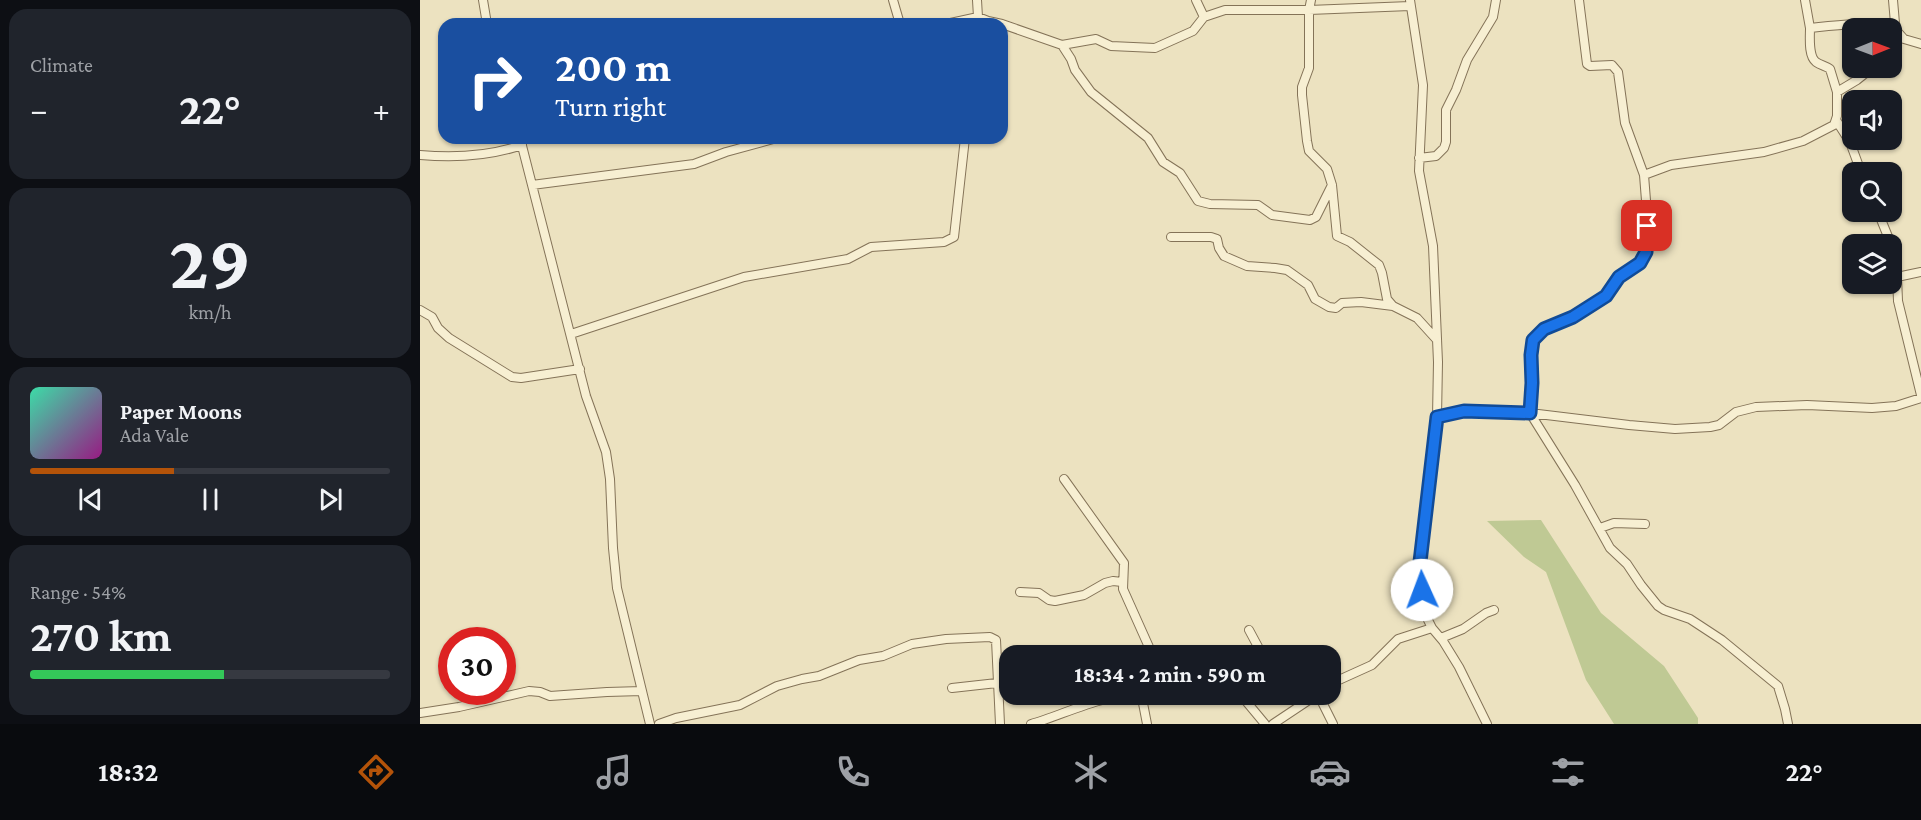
<!DOCTYPE html>
<html lang="en">
<head>
<meta charset="utf-8">
<style>
  body { margin:0; font-family:"Crimson Pro",serif; background:#20242c; color:#f1f3f6; height:100vh; display:flex; flex-direction:column; font-size:22px; white-space:nowrap }
  * { box-sizing:border-box; margin:0 }
  p { font-size:20px; color:#9ea1a6 }
  .icon { flex:none; width:33px; height:33px; fill:none; stroke:currentColor; stroke-width:2; stroke-linecap:round; stroke-linejoin:round }
  .map { position:relative; flex:1; overflow:hidden }
  .details { display:flex; flex-direction:column; gap:9px; padding:9px; background:#0d0f14; width:420px }
  .details>* { flex:none }
  .hud { position:absolute; left:18px; top:18px; width:570px; height:126px; border-radius:18px; box-shadow:0 2px 4px #0004; background:#1a4fa0; color:#fff; overflow:hidden }
  .needle { width:39px; rotate:89deg }
  .controls { position:absolute; left:1422px; top:18px; display:grid; gap:12px }
  .controls a { display:grid; place-items:center; width:60px; height:60px; border-radius:12px; background:#171b24; box-shadow:0 2px 4px #0004; font-size:30px }
  .speed { position:absolute; left:18px; top:627px; display:flex; gap:12px; font-size:30px; font-weight:700; text-align:center }
  .speed>* { display:grid; place-content:center; width:78px; height:78px; border-radius:50%; background:#171b24; box-shadow:0 2px 4px #0004; line-height:1 }
  .speed .limit { border:9px solid #d22; background:#fff; color:#111 }
  .pin { position:absolute; display:grid; place-items:center; width:51px; height:51px; color:#fff; margin:-26px; border-radius:12px; box-shadow:0 3px 9px #0006 }
  .me { position:absolute; width:66px; margin:-33px; rotate:358deg; stroke-linejoin:round; filter:drop-shadow(0 0 4px #0008) }
  .turn { display:flex; align-items:center; gap:21px; height:126px; padding:0 18px; font-size:27px }
  .turn .icon { width:78px; height:78px; stroke-width:2.5 }
  .turn b { display:block; font-size:42px; line-height:51px }
  .big { font-size:45px; font-weight:700; line-height:1.1 }
  .details .card { flex:1; display:flex; flex-direction:column; justify-content:center; gap:9px; min-width:0; padding:0 21px; border-radius:18px; background:#20242c }
  .details .dial { align-items:center; gap:0 }
  .dial b { font-size:78px; line-height:1 }
  .song { display:flex; align-items:center; gap:18px }
  .cover { width:72px; height:72px; border-radius:9px; background:linear-gradient(135deg,hsl(160 70% 55%),hsl(310 70% 35%)) }
  .played { height:6px; border-radius:3px; background:linear-gradient(90deg,#b45309 40%,#363941 40%) }
  .keys { display:flex; justify-content:space-around; direction:ltr }
  .heat { display:flex; justify-content:space-between; align-items:center; font-size:33px; direction:ltr }
  .charge { height:9px; border-radius:4px; background:linear-gradient(90deg,#34c759 54%,#363941 0) }
  .trip { position:absolute; left:579px; top:645px; width:342px; height:60px; border-radius:18px; background:#171b24; box-shadow:0 2px 4px #0004; font-weight:700; line-height:60px; text-align:center }
  .tab-bar { display:flex; height:96px; justify-content:space-around; align-items:center; background:#090b0e; color:#9ea1a6 }
  .tab-bar .icon { width:42px; height:42px }
  .tab-bar .active { color:#b45309 }
  .tab-bar b { font-size:27px; color:#f1f3f6 }
  main { display:flex; flex:1; min-height:0 }
  .map>svg:first-child { display:block }
</style>
</head>
<body>
<main>
<section class="details">
<div class="card"><p>Climate</p>
<div class="heat"><a>−</a><b class="big">22°</b><a>+</a></div>
</div>
<div class="card dial"><b>29</b><p>km/h</p></div>
<div class="card">
<div class="song"><i class="cover"></i><div><b>Paper Moons</b><p>Ada Vale</p></div></div>
<div class="played"></div>
<div class="keys"><svg class="icon" aria-label="previous" viewBox="0 0 24 24"><path d="M18 5L8 12l10 7zM5 5v14"/></svg><svg class="icon" aria-label="pause" viewBox="0 0 24 24"><path d="M8 5v14M16 5v14"/></svg><svg class="icon" aria-label="next" viewBox="0 0 24 24"><path d="M6 5l10 7-10 7zM19 5v14"/></svg></div>
</div>
<div class="card"><p>Range · 54%</p><b class="big">270 km</b><div class="charge"></div></div>
</section>
<div class="map">
<svg width="1501" height="724" viewBox="0 0 1501 724">
  <rect width="100%" height="100%" fill="#ece2c0"/>
  <!-- green -->
  <path fill="#bfc994" d="M1121,520L1181,613L1244,666L1278,718V724H1194L1166,680L1126,572L1104,557L1067,521Z"/>
  <g fill="none" stroke-linecap="round" stroke-linejoin="round">
    <defs>
      <path id="minor" d="M63,0L67,24
        M473,0L480,24
        M776,0L784,17
        M891,0L889,10V68L882,87V95L887,141L889,151L907,169L912,185L917,236L930,242L959,265L962,273L967,299L973,306L997,318L1017,340
        M990,0L1003,85L999,171L1013,246L1018,362L1017,417L1000,562L1003,602L1005,614L1012,628L1023,641L1039,667L1067,724
        M1159,0L1167,64L1170,66L1192,65L1198,72L1205,123L1224,175L1228,226L1226,252L1220,263L1199,277L1186,296L1153,317L1124,329L1117,335L1111,346L1110,413L1155,485L1190,548L1207,564L1221,585L1238,606L1244,610L1270,619L1302,640L1358,686L1365,709L1368,724
        M1385,0L1390,28C1417,25 1444,21 1471,28
        M526,24L558,17L568,21L582,24
        M556,24L558,17L557,0
        M582,24L642,45L651,59L655,70L671,92L728,138L743,162L760,173L778,201L790,204L838,205L852,215L890,220L896,217L912,185
        M1390,28C1390,37 1388,56 1396,62C1400,65 1406,66 1410,69L1417,92
        M1476,30L1484,39L1501,44
        M642,45L676,39L691,46L735,48L773,31L784,17L805,10H889L990,6
        M1472,47L1476,41V35L1473,0
        M1416,120L1430,142L1441,172
        M100,138L166,396L186,452L190,479L193,548L197,588L230,724
        M0,155C33,158 70,156 102,145
        M999,158L1016,156L1024,148L1026,142V110L1036,90L1047,60L1073,17L1076,0
        M1224,175L1251,165L1344,152L1383,141L1414,125L1417,116V92L1437,80L1452,68
        M112,185L274,164L306,152L357,138
        M1458,212L1471,244
        M751,237H791L797,239L799,248L804,256L827,266L855,268L867,270L888,285L895,299L909,307L916,308L922,303L941,302L973,306
        M1472,249L1477,277L1478,301L1501,395
        M1477,277L1501,272
        M0,310L12,317L18,328L29,338L92,377L101,378L160,369
        M151,334L324,277L428,259L451,247L524,242L534,237L545,138
        M1017,417L1044,411L1110,413L1209,425L1255,429L1290,427L1299,425L1316,412L1336,407L1387,405L1452,408L1476,406L1501,398
        M644,479L704,563L703,589L733,656
        M1180,528L1194,523L1225,524
        M600,592L619,593L629,600L635,601L664,595L685,583L693,581L702,582
        M829,630L843,656
        M1021,638L1043,629L1066,613L1074,610
        M910,684L952,665L978,639L1012,628
        M532,688L577,683
        M820,694L845,724
        M901,694L903,704L913,724
        M722,698L727,724
        M0,713L39,707L109,691L120,692L130,696L187,692L222,691
        M239,724L256,718L320,705L357,686L382,679L399,676L439,660L463,656L492,644L526,639L570,637L576,640L580,724
        M611,724C642,716 691,689 722,698
        M853,724L898,694"/>
    </defs>
    <!-- minor casing -->
    <use href="#minor" stroke="#847358" stroke-width="10"/>
    <!-- minor -->
    <use href="#minor" stroke="#f7efd2" stroke-width="8"/>
  </g>
  <g fill="none" stroke-linecap="round" stroke-linejoin="round">
    <defs>
      <path id="route" d="M1002,590L1000,562L1017,417L1044,411L1110,413L1112,383L1111,355L1113,340L1124,329L1153,317L1186,296L1199,277L1220,263L1226,252L1227,226"/>
    </defs>
    <!-- route casing -->
    <use href="#route" stroke="#114b97" stroke-width="15"/>
    <!-- route -->
    <use href="#route" stroke="#1a73e8" stroke-width="10"/>
  </g>
</svg>
<div class="controls">
<a><svg class="needle" viewBox="-14 -14 28 28"><path d="M0-13l5 13h-10z" fill="#e53935"/><path d="M0 13l5-13h-10z" fill="#9ea1a6"/></svg></a>
<a><svg class="icon" aria-label="sound" viewBox="0 0 24 24"><path d="M4 9h4l5-4v14l-5-4H4zM17 9q2 3 0 6"/></svg></a>
<a><svg class="icon" aria-label="search" viewBox="0 0 24 24"><circle cx="10" cy="10" r="6"/><path d="M15 15l6 6"/></svg></a>
<a><svg class="icon" aria-label="layers" viewBox="0 0 24 24"><path d="M12 4l9 5-9 5-9-5zM3 14l9 5 9-5"/></svg></a>
</div>
<div class="speed"><div class="limit">30</div></div>
<div class="pin" style="left:1227px;top:226px;background:#d93025"><svg class="icon" aria-label="arrive" viewBox="0 0 24 24"><path d="M6 21V4h12l-3 4 3 4H6"/></svg></div>
<svg class="me" style="left:1002px;top:590px" viewBox="-20 -20 40 40"><circle r="19" fill="#fff"/><path d="M0-13L10 11 0 6-10 11z" fill="#1a73e8"/></svg>
<div class="trip">18:34 · 2 min · 590 m</div>
<div class="hud">
<div class="turn"><svg class="icon" aria-label="right" viewBox="0 0 24 24"><path d="M7 20v-9h11M14 6l5 5-5 5"/></svg><div><b>200 m</b>Turn right</div></div>
</div>
</div>
</main>
<nav class="tab-bar">
<b>18:32</b>
<svg class="icon active" aria-label="directions" viewBox="0 0 24 24"><path d="M12 3l9 9-9 9-9-9zM9 14v-3h6M13 9l2 2-2 2"/></svg>
<svg class="icon" aria-label="music" viewBox="0 0 24 24"><path d="M9 18V5l10-2v13"/><circle cx="6" cy="18" r="3"/><circle cx="16" cy="16" r="3"/></svg>
<svg class="icon" aria-label="phone" viewBox="0 0 24 24"><path d="M5 4h4l2 5-3 2q2 4 5 5l2-3 5 2v4C11 20 4 13 5 4z"/></svg>
<svg class="icon" aria-label="climate" viewBox="0 0 24 24"><path d="M12 3v18M4 7l16 10M4 17L20 7"/></svg>
<svg class="icon" aria-label="car" viewBox="0 0 24 24"><path d="M5 17H2v-5l4-1 3-4h7l3 4 3 1v5h-3M9 17h6M6 11h13"/><circle cx="7" cy="17" r="2"/><circle cx="17" cy="17" r="2"/></svg>
<svg class="icon" aria-label="filters" viewBox="0 0 24 24"><path d="M4 7h16M4 17h16"/><circle cx="9" cy="7" r="2"/><circle cx="15" cy="17" r="2"/></svg>
<b>22°</b>
</nav>
</body>
</html>
